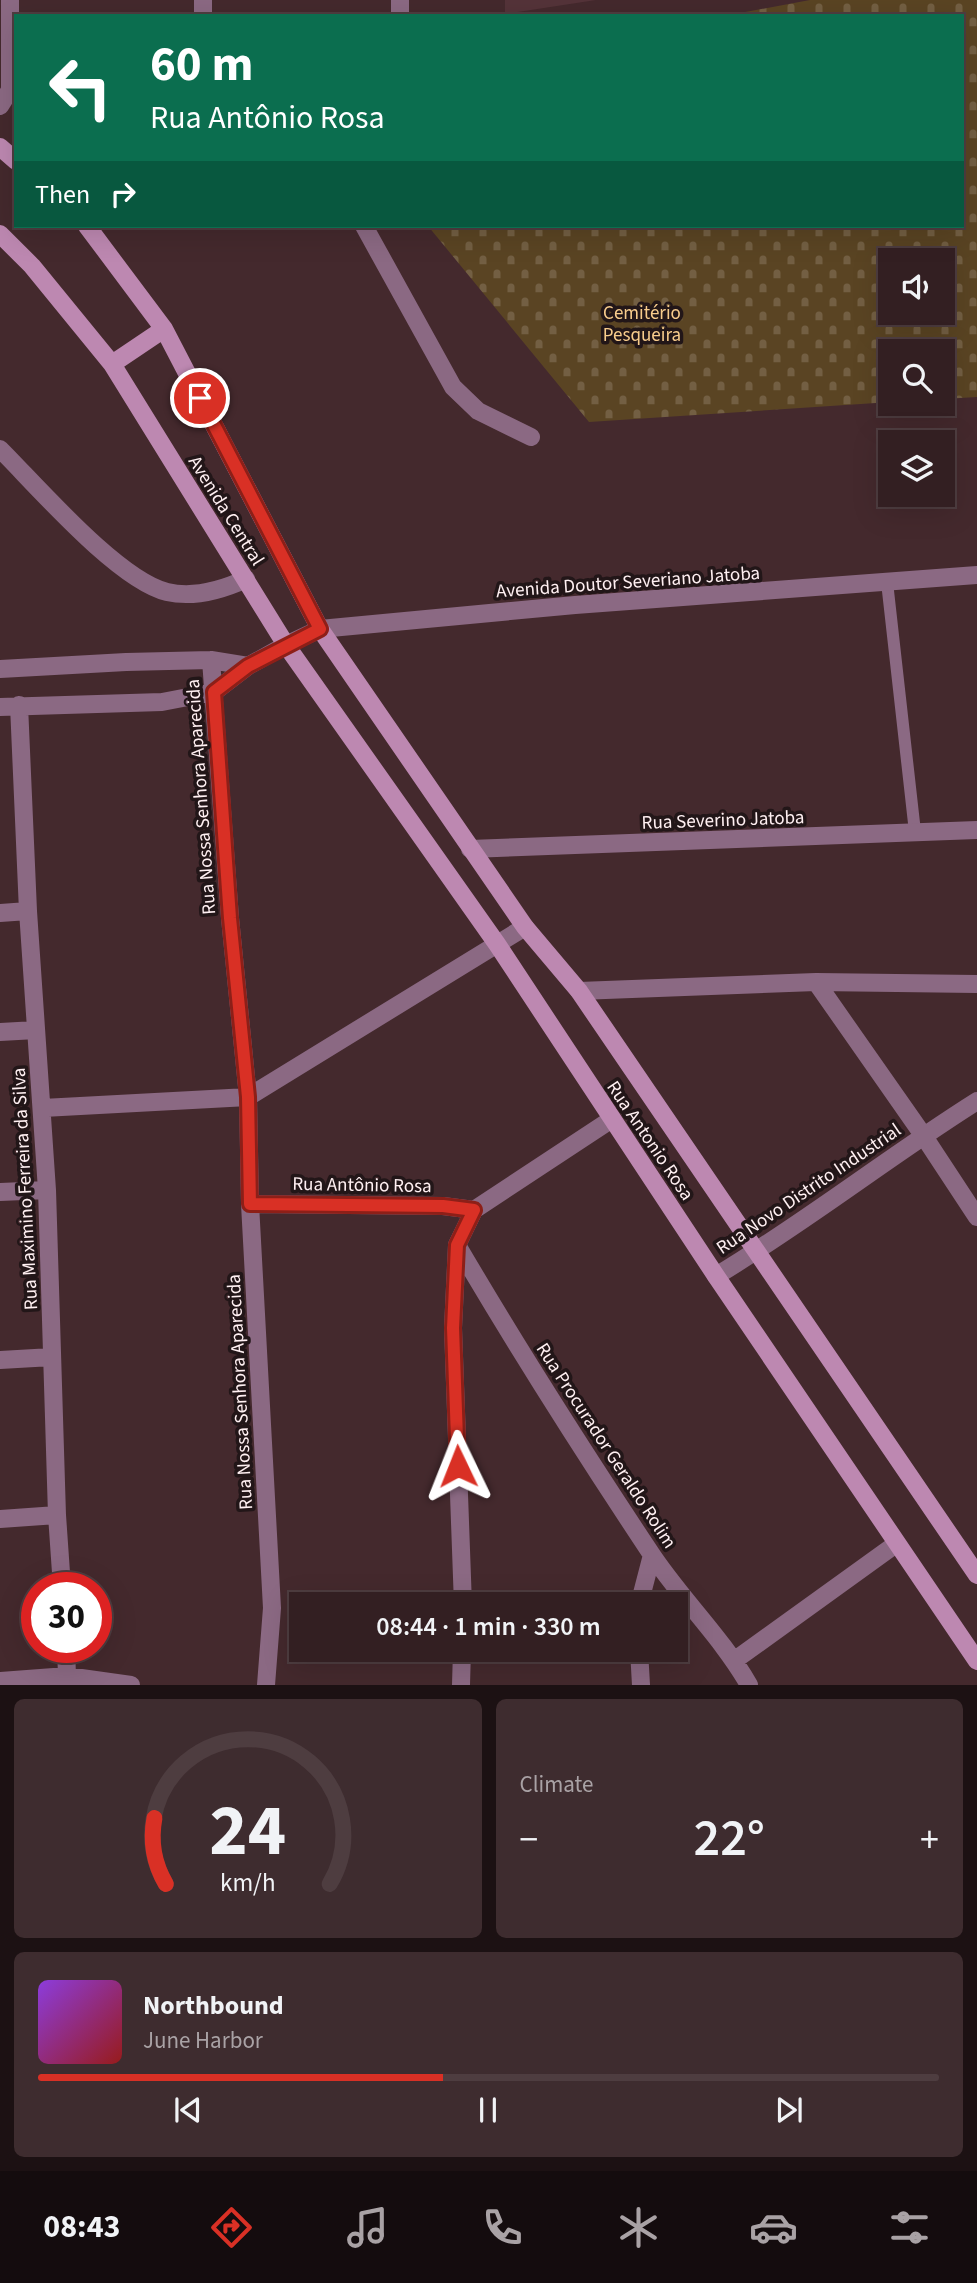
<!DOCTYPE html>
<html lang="en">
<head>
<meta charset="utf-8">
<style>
  body { margin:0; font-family:"Source Sans 3",sans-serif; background:#3e2c2f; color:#f1f3f6; height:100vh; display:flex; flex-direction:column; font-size:26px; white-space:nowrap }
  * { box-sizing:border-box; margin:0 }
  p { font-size:23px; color:#a9a2a5 }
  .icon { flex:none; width:38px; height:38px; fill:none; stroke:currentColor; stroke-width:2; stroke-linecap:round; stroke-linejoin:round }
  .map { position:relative; height:1685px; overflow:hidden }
  .side { display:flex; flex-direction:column; gap:14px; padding:14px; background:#1c1113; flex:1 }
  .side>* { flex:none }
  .banner { position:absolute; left:14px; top:14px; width:950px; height:214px; border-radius:0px; box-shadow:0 7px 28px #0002,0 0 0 2px #4e3d40; background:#0b6e4f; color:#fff; overflow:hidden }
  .buttons { position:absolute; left:878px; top:248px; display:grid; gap:14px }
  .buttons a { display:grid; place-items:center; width:77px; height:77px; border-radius:0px; background:#331f22; box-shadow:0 7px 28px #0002,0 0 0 2px #4e3d40; font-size:35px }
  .speed { position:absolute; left:21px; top:1572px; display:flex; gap:14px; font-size:35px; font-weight:700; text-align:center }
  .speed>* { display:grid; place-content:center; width:91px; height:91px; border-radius:50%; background:#331f22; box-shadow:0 7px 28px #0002,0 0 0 2px #4e3d40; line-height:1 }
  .speed .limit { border:10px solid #d22; background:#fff; color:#111 }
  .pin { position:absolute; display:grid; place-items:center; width:60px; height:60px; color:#fff; margin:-30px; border:4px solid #fff; border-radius:50%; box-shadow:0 2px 7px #0007 }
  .me { position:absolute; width:77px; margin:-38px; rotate:358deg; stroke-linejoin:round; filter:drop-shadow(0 0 5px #0008) }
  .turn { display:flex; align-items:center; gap:24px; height:147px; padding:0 21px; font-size:32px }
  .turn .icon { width:91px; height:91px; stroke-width:2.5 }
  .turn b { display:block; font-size:49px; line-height:60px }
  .then { display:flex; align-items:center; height:66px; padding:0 21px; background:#0003; gap:14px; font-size:26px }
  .big { font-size:52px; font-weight:600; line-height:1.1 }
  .side .widget { flex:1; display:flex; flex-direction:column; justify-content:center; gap:10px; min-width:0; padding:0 24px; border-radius:10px; background:#3e2c2f }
  .side .dial { align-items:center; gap:0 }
  .dial svg { height:182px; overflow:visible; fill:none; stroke:#4e3d40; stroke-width:7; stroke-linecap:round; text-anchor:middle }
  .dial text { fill:#f1f3f6; stroke:none }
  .song { display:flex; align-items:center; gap:21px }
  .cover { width:84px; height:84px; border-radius:10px; background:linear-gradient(135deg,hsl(270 70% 55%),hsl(0 70% 35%)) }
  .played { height:7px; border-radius:4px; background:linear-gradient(90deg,#d93025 45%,#4e3d40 45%) }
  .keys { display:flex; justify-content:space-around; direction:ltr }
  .heat { display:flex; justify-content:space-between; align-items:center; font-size:38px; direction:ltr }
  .side .tiles { flex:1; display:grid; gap:14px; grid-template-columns:1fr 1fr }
  .widget:last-child { grid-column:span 2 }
  .trip { position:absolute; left:289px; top:1592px; width:399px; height:70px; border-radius:0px; background:#331f22; box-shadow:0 7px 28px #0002,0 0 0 2px #4e3d40; font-weight:600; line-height:70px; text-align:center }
  .tab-bar { display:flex; height:112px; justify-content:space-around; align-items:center; background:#140c0e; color:#a9a2a5 }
  .tab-bar .icon { width:49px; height:49px }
  .tab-bar .current { color:#d93025 }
  .tab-bar b { font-size:32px; color:#f1f3f6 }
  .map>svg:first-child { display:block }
</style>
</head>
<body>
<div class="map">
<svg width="977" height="1685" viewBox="0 0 977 1685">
  <defs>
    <pattern id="cemetery-stones" width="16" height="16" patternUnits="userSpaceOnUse" patternTransform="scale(1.75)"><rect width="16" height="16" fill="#5a4423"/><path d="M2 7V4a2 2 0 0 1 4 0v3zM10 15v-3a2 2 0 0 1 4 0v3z" fill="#735f43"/></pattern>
  </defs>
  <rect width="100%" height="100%" fill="#44292d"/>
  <!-- built -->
  <path fill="#543339" d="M505,0H596L505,14Z"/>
  <!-- cemetery -->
  <path fill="url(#cemetery-stones)" fill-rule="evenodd" d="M810,0H977V397L943,399V352H891V402L589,422L428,226H962V16H724ZM891,261H943V313H891Z"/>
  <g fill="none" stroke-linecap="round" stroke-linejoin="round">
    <!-- service -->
    <path stroke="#8b6983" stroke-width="12" d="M887,582L915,832"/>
    <!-- minor -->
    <path stroke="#8b6983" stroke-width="18" d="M203,0V16
      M400,16V0
      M0,106L10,90V0
      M364,226L453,387L478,411L531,437
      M0,449C38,487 118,580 167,592C193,598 222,590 246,579
      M211,660L230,918L248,1097L250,1204L272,1608L266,1685
      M0,669L126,662L211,660L248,666
      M19,705L28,911L47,1190L57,1515L62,1587
      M0,707L162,702L214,692L248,666L286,645
      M470,849L977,830
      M0,913L28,911
      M816,982L977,984
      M579,991L816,982L923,1135L977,1217
      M0,1032L36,1030
      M43,1108L248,1097L525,927
      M0,1192L47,1190
      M250,1204L443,1206L474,1210
      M457,1245C518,1349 583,1451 650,1552C680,1598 721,1636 749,1685
      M716,1276C806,1222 888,1157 977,1101
      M0,1360L52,1357
      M0,1519L57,1515
      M463,1605L453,1328L457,1245L474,1210L612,1119
      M639,1605L652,1555
      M66,1647L67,1676
      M639,1650L641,1685
      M735,1660L896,1544
      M0,1681L67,1676L131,1685
      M461,1685L462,1650"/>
    <!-- tertiary -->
    <path stroke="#8b6983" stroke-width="18" d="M286,645L320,629L575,605L977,575"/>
    <!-- secondary -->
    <path stroke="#bd88b1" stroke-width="18" d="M0,147L16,161
      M87,226L164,329L320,629L525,927L579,991L977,1575
      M0,234L32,266L112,364L286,645L497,944L716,1276L977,1661
      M112,364L164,329"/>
  </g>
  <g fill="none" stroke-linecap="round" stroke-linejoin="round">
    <defs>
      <path id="route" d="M200,398L320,629L248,666L214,692L230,918L248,1097L250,1204L443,1206L474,1210L457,1245L453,1328L458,1466"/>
    </defs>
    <!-- route casing -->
    <use href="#route" stroke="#8d1f18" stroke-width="18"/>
    <!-- route -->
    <use href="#route" stroke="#d93025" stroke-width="12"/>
  </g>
  <g text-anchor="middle" stroke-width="7" stroke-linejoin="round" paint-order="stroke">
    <!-- park labels -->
    <g font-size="19" fill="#f8cc8c" stroke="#221618">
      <text x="642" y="319">Cemitério<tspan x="642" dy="22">Pesqueira</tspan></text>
    </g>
    <!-- street labels -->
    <g font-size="19" fill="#fff0f2" stroke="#221618">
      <text transform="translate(227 510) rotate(58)" y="7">Avenida Central</text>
      <text transform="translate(628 581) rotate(-4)" y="7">Avenida Doutor Severiano Jatoba</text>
      <text transform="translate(200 797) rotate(-94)" y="7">Rua Nossa Senhora Aparecida</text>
      <text transform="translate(723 819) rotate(-2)" y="7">Rua Severino Jatoba</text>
      <text transform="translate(651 1140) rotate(56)" y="7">Rua Antonio Rosa</text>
      <text transform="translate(362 1184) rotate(1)" y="7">Rua Antônio Rosa</text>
      <text transform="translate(808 1188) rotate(-34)" y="7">Rua Novo Distrito Industrial</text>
      <text transform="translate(24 1189) rotate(-93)" y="7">Rua Maximino Ferreira da Silva</text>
      <text transform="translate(239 1392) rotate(-93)" y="7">Rua Nossa Senhora Aparecida</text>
      <text transform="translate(607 1445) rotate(57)" y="7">Rua Procurador Geraldo Rolim</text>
    </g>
  </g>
</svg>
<div class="buttons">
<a><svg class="icon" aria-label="sound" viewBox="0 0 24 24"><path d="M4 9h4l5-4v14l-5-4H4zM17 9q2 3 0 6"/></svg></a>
<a><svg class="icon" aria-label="search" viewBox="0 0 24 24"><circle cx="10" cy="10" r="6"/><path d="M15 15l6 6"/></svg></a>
<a><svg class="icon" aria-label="layers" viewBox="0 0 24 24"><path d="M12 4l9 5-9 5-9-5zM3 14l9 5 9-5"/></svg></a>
</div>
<div class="speed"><div class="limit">30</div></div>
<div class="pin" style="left:200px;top:398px;background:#d93025"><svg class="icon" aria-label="arrive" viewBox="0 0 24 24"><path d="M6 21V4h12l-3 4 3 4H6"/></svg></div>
<svg class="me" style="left:458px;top:1466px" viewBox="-20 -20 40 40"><path d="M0-17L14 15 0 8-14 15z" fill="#d93025" stroke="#fff" stroke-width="4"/></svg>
<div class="trip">08:44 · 1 min · 330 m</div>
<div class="banner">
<div class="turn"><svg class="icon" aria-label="left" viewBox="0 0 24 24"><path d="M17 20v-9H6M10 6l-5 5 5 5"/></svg><div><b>60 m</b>Rua Antônio Rosa</div></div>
<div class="then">Then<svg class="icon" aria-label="right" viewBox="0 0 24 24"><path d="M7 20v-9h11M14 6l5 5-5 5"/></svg></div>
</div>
</div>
<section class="side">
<div class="tiles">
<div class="widget dial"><svg viewBox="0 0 100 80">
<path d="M14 69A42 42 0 1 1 86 69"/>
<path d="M14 69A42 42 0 0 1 9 40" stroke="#d93025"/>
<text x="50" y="56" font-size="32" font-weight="700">24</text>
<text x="50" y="72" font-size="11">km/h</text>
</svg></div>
<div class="widget"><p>Climate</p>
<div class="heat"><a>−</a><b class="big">22°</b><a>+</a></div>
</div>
<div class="widget">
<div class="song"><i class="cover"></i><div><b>Northbound</b><p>June Harbor</p></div></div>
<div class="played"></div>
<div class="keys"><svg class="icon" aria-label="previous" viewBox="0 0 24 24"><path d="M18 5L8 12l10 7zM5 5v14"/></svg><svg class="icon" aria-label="pause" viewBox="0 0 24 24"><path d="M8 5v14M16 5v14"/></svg><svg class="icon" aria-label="next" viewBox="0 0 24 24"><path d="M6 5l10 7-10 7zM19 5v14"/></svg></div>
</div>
</div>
</section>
<nav class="tab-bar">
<b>08:43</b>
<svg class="icon current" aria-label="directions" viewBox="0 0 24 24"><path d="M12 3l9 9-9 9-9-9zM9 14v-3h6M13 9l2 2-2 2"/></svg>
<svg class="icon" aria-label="music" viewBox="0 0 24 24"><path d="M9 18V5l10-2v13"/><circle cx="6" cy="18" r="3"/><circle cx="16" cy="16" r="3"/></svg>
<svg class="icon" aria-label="phone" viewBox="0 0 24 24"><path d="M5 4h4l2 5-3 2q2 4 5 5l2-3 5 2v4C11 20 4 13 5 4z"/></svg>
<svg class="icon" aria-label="climate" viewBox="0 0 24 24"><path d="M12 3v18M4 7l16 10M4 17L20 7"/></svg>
<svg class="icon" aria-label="car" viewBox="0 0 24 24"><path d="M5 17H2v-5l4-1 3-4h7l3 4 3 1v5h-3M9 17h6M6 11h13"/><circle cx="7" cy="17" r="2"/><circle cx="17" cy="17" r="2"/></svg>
<svg class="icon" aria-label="filters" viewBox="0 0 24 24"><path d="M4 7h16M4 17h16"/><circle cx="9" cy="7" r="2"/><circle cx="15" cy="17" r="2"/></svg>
</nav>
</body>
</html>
